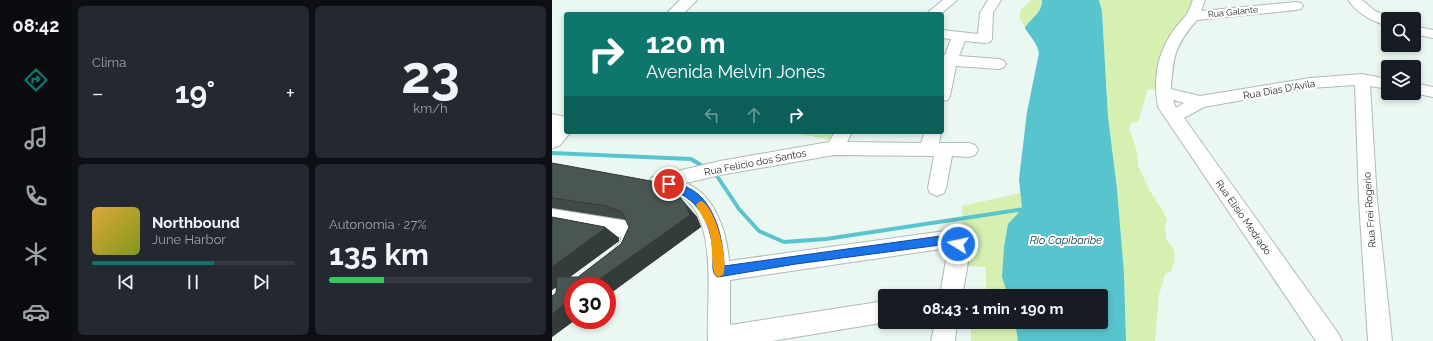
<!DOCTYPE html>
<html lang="pt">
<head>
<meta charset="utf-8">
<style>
  body { margin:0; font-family:Raleway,sans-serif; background:#242831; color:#f1f3f6; height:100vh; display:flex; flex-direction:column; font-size:15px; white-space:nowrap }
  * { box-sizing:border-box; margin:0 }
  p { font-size:13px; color:#9ea1a6 }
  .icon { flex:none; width:22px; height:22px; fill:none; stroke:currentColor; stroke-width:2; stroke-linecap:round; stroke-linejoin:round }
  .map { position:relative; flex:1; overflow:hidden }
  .sheet { display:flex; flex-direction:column; gap:6px; padding:6px; background:#0d0f14; width:480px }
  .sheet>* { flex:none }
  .top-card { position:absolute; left:12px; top:12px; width:380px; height:122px; border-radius:4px; box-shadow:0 2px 6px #0003; background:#0f766e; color:#fff; overflow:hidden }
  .buttons { position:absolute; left:829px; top:12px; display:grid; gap:8px }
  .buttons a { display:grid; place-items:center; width:40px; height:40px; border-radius:4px; background:#171b24; box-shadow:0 2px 6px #0003; font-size:20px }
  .speed { position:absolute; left:12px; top:277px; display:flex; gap:8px; font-size:20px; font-weight:700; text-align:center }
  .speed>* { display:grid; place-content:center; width:52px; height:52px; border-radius:50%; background:#171b24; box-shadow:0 2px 6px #0003; line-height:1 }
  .speed .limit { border:6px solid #d22; background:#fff; color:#111 }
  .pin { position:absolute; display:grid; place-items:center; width:34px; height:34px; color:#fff; margin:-17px; border:2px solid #fff; border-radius:50%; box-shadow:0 1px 4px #0007 }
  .me { position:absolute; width:44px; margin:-22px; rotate:280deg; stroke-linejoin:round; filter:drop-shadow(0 0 3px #0008) }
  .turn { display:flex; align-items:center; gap:14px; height:84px; padding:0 16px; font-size:18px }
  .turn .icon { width:52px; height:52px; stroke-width:2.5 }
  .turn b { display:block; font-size:28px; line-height:34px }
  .lanes { display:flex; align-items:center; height:38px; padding:0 16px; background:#0003; justify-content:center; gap:20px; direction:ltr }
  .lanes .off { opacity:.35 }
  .big { font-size:30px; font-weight:700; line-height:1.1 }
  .sheet .tile { flex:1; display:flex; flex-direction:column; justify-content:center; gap:6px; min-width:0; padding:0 14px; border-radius:6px; background:#242831 }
  .sheet .dial { align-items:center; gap:0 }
  .dial b { font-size:52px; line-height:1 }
  .song { display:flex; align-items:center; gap:12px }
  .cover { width:48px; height:48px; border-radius:6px; background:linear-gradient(135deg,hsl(40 70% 55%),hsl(70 70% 35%)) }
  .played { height:4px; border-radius:2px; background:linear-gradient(90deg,#0f766e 60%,#363941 60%) }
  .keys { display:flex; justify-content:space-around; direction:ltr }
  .heat { display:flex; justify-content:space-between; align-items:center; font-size:22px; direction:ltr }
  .charge { height:6px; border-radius:3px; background:linear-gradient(90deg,#34c759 27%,#363941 0) }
  .sheet .tiles { flex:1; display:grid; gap:6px; grid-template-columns:repeat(2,1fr) }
  .trip { position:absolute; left:326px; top:289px; width:230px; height:40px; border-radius:4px; background:#171b24; box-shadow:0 2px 6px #0003; font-weight:700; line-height:40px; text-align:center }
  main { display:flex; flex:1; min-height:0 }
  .tab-bar { display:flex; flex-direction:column; width:72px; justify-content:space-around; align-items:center; background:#090b0e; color:#9ea1a6 }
  .tab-bar .icon { width:28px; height:28px }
  .tab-bar .current { color:#0f766e }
  .tab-bar b { font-size:18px; color:#f1f3f6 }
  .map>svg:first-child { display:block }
</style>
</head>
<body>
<main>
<nav class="tab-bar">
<b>08:42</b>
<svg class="icon current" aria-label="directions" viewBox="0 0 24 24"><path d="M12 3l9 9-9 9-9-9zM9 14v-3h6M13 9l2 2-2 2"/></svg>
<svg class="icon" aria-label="music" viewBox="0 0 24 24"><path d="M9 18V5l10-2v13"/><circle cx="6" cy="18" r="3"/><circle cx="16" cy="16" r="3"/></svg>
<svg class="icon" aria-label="phone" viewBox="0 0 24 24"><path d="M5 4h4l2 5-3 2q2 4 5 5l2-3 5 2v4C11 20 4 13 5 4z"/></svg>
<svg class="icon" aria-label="climate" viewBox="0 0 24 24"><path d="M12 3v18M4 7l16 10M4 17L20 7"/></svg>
<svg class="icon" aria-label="car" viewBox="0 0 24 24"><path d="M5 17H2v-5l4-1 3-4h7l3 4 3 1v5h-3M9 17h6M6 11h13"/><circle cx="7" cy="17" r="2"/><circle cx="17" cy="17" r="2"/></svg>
</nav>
<section class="sheet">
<div class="tiles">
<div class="tile"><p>Clima</p>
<div class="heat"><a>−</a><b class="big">19°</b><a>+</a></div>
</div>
<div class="tile dial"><b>23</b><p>km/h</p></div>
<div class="tile">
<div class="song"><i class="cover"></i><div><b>Northbound</b><p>June Harbor</p></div></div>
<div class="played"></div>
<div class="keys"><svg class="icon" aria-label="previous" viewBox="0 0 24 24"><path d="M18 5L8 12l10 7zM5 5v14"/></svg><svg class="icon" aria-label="pause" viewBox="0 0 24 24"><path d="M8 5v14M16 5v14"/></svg><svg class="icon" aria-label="next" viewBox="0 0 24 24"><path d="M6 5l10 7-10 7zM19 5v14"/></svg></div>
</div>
<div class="tile"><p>Autonomia · 27%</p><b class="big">135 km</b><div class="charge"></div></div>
</div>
</section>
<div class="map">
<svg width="881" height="341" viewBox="0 0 881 341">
  <rect width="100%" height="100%" fill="#ebf7f1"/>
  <!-- green -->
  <path fill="#d6f0b1" d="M480,0H490C490,14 479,17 473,28L467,16L470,8Z
    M547,0H641L636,14L619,34L611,52L605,90L596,89L586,122L579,123L577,128L585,152L586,166L598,191L611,211L615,220L613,227L614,239L622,250L623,260L619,271L613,274L607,295L603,341H574L572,273L565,189L556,117L550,11Z
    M239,132H283L278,140Z
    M468,193L470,209L456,224L450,277L456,296H434V267L413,266L410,206Z
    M419,322H463L466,341H419Z"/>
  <!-- water -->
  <path fill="#58c4cd" d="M490,0H547L550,11L556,117L565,189L572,273L574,341H466L463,322H549V296H456L450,277L452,247L456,224L470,209L467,179L475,112L487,53C485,42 478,37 473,28C479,17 490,14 490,0Z"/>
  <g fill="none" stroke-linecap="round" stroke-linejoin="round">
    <!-- stream -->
    <path stroke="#58c4cd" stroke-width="4" d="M0,153L139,159L152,167
      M162,174L165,176L187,209L207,231L232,242L274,239L473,209"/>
    <defs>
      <path id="minor" d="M391,0H405L389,14H374Z
        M436,0H449L441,13L440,39L438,42L433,43L413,41L407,56L447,59L452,61L454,64L452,67L447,69L404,66L398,96L396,100L390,101V55H393L399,39L390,38V30L426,34L428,13Z
        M641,0H653L649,11L744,2L749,3L751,6L749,9L744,10L645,20C623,45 621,56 619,89L648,96L758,78L810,74L836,79V89L818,86L825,200L840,341H816L807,200L803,85L758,88L652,107L632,118L786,333L790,341H764L606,107C601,80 605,54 621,31C625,25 631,20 635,14C637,10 639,5 641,0ZM621,100L632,103L624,108Z
        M796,0H810L823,11L841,19H836V26C821,22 805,13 796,0Z
        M862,26L881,30V38L862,34Z
        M862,83L881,87V97L861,93Z
        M0,114L14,117V129L0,126Z
        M283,132H300L295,142L369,143L373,132H389L387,143H417L423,145L426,150L423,155L417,157L400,156L394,188L392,193L385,196L378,193L376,188L382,156L282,155L168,175L134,183C163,195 175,232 177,261L400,230C405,232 410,234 414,239C421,249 412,283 410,296H388L396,248L178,280V325L333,301V322H335L220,341H156C154,304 166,225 134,200C123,193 111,191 100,187L97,182L100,177L168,161L277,142Z
        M0,209L76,221L83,224C91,239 90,252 72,259L65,256L62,250L69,240V237L0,225Z
        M383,322H405L403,341H379Z"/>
      <path id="major" d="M128,0H145L131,14H114Z
        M14,117V132H19L7,146L0,148V126L7,119Z"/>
    </defs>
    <!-- minor casing -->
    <use href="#minor" stroke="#afbbb5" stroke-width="2"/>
    <!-- major casing -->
    <use href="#major" stroke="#afbbb5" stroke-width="2"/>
    <!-- minor -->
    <use href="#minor" fill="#fff" fill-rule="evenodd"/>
    <!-- major -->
    <use href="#major" fill="#fff" fill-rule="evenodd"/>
  </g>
  <!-- wall -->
  <path fill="#404a47" d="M0,163L120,188L145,217L149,227L21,320H23L0,337L5,287L0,290V217L53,227L67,238V241L18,277H26L69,244L77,227L74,220L69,219L0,208Z"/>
  <!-- shaded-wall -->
  <path fill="#343c3a" d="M120,188L145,217L149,227L55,296V286H38Z
    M53,227L67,238V241L0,290V267Z
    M21,298V320H23L0,337V314Z"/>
  <!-- building -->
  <path fill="#4a5653" stroke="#343c3a" d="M0,163L110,183L120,188L134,205L138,215L38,286H21V298L0,314V296L4,293L5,277H26L69,244L77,227L70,212L55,206L0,198Z
    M0,217L53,227L52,229L0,267Z"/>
  <!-- route -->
  <path fill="#1a73e8" stroke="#114b97" d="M117,181C128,184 140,188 148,196C166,214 171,242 172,266L396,235L407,238L411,244L410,247L406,248L396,244L244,264L166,277L163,275C159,268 162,259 161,251C158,219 145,198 114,187L113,184L114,182Z"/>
  <!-- slow -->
  <path fill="#f59e0b" d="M149,201C164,207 177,261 171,275L167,277L163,275C159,265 161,246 158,234C156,224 149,215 144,205L146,203Z"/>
  <g text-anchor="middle" stroke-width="4" stroke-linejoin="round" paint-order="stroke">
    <!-- far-street labels -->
    <g font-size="9" fill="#252a28" stroke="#fff">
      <text transform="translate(681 12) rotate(-6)" y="3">Rua Galante</text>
    </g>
    <!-- street labels -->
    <g font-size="10" fill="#252a28" stroke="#fff">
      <text transform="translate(727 89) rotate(-10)" y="4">Rua Dias D'Avila</text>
      <text transform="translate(203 162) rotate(-11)" y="4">Rua Felicio dos Santos</text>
      <text transform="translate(817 210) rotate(-94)" y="4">Rua Frei Rogerio</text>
      <text transform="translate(692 217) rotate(55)" y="4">Rua Elísio Medrado</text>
    </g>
    <!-- water labels -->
    <g font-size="11" font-style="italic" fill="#053a3e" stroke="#fff">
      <text x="514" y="244">Rio Capibaribe</text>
    </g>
  </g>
</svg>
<div class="buttons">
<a><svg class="icon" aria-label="search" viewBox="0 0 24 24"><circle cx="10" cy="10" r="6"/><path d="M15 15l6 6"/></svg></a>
<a><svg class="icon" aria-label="layers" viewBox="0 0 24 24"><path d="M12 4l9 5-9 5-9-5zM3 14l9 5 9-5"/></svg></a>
</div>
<div class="speed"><div class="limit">30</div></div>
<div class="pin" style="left:117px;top:184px;background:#d93025"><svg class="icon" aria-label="arrive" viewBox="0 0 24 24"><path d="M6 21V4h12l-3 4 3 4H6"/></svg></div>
<svg class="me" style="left:406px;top:244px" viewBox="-20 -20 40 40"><circle r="17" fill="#1a73e8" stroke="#fff" stroke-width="3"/><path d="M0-11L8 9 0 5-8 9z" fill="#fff"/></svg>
<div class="trip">08:43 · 1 min · 190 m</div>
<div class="top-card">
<div class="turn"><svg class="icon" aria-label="right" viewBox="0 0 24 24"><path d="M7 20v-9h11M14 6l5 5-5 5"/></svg><div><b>120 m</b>Avenida Melvin Jones</div></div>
<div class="lanes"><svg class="icon off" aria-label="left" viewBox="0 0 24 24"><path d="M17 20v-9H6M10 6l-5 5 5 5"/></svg><svg class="icon off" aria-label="ahead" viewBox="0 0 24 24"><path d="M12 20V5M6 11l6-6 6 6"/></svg><svg class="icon" aria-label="right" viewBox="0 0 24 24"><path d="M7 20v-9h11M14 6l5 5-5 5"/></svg></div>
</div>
</div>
</main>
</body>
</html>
